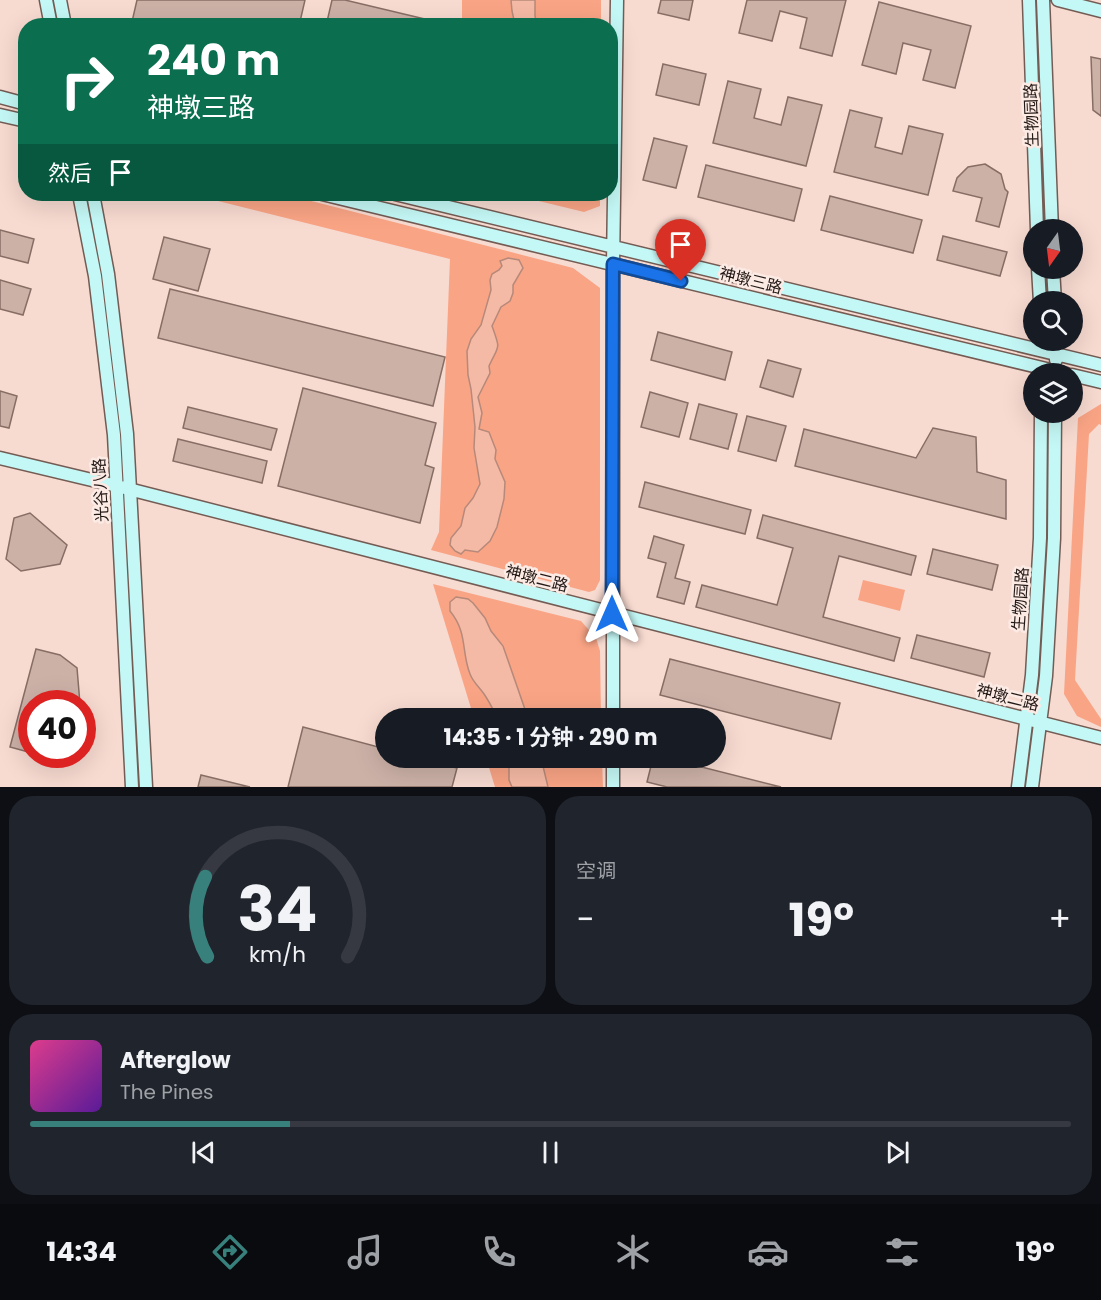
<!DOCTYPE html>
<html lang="zh">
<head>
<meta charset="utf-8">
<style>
  body { margin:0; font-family:Poppins,"Noto Sans SC",sans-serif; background:#20242c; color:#f1f3f6; height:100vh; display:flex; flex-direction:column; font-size:22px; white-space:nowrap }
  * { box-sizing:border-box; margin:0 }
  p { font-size:20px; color:#9ea1a6 }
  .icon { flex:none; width:33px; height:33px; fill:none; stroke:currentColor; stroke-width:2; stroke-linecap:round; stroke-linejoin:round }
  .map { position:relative; height:787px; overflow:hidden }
  .side { display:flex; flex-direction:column; gap:9px; padding:9px; background:#0d0f14; flex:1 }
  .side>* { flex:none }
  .top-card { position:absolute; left:18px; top:18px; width:600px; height:183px; border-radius:24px; box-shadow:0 6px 24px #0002; background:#0b6e4f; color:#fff; overflow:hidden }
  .needle { width:39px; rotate:194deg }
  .fabs { position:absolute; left:1023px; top:219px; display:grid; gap:12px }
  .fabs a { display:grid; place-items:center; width:60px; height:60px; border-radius:50%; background:#171b24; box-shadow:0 6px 24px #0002; font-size:30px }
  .speed { position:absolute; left:18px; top:690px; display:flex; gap:12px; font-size:30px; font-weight:700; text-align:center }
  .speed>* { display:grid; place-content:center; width:78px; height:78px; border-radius:50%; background:#171b24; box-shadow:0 6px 24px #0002; line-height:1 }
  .speed .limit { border:9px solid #d22; background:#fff; color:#111 }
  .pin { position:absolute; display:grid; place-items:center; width:51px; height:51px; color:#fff; margin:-62px -26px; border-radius:50% 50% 50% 0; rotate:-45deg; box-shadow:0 0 6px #0007 }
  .pin .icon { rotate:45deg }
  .me { position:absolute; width:66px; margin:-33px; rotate:0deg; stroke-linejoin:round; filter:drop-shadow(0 0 4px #0008) }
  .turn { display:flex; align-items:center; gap:21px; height:126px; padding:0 30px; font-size:27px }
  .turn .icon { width:78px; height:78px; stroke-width:2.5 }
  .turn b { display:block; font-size:42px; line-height:51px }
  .then { display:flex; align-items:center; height:57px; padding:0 30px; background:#0003; gap:12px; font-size:22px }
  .big { font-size:45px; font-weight:700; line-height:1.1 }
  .side .card { flex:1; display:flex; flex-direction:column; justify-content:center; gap:9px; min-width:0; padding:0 21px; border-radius:24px; background:#20242c }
  .side .dial { align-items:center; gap:0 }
  .dial svg { height:156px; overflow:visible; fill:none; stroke:#363941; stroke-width:7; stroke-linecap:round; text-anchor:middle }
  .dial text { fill:#f1f3f6; stroke:none }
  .song { display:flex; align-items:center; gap:18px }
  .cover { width:72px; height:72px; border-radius:9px; background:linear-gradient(135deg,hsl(330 70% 55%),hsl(270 70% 35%)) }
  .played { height:6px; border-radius:3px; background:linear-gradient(90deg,#38807c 25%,#363941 25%) }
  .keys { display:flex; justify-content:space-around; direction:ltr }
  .heat { display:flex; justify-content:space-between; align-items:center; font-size:33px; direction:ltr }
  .side .tiles { flex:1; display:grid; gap:9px; grid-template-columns:1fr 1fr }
  .card:last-child { grid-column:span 2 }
  .trip { position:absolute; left:375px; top:708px; width:351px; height:60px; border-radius:30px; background:#171b24; box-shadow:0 6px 24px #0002; font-weight:700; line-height:60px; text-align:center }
  .tabs { display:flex; height:96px; justify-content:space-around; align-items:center; background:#090b0e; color:#9ea1a6 }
  .tabs .icon { width:42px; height:42px }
  .tabs .current { color:#38807c }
  .tabs b { font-size:27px; color:#f1f3f6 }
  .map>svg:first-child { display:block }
</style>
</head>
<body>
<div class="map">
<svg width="1101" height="787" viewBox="0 0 1101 787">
  <rect width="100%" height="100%" fill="#f7dad0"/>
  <!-- green -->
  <path fill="#f9a485" d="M462,0H601V25L462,26Z
    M190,194H284L573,268L600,288V580L595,590L589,592L431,550L439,532L450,259Z
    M510,194H600V206L584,212Z
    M1101,404V425L1099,424L1089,434L1075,680L1101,719V727L1077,716L1064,694L1078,418Z
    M863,580L905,590L900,611L858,600Z
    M433,584L581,621L596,638L600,651L601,718H474Z
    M486,758H602L603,787H495Z"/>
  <!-- water -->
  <path fill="#f5baa5" stroke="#b6897a" stroke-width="1.5" d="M511,0H535V16L537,25H515L512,11Z
    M508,258L519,260L523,268L513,285V293L510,301L501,307L492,326C501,351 499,344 489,366L490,373L478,397L482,413L479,429L489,432L496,450L495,459L505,482L504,499L497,527L490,541L478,552L465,550L461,554L455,551L450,545L451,538L461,526L465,508L473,498L480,484L474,448L475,427L471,389L468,375L467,351L471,339L481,325L491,290L490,280L492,274L499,270L502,266L500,261Z
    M456,597L468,599L473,603L485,618L491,631L503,646L528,718H498C493,710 489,701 484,694C479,687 473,682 470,674C461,651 468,633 450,611V602Z
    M509,758H541L548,787H512L509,780Z"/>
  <!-- building -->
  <path fill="#ccb1a7" stroke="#876e65" stroke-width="1.5" d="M137,0H305L299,26H131Z
    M332,0H345L450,25L326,26Z
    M661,0H693L689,20L658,13Z
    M747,0H846L832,56L800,48L807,18L780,11L772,41L739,33Z
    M879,2L971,26L955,88L923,80L931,50L903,43L896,74L862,65Z
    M1091,57L1101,59V116L1093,110Z
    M663,64L706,74L699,105L656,95Z
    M728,81L761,89L754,118L781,125L788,97L822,105L806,166L713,143Z
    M850,110L882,118L875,147L902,154L909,126L943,134L928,195L834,172Z
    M654,138L687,146L676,188L643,180Z
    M985,164L1001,174L1005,189L1008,192L999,227L976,221L982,198L953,191L957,178L968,167Z
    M706,165L802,189L794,221L698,197Z
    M830,196L922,220L913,253L821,230Z
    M0,230L34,239L28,263L0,256Z
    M943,236L1007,252L1000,276L937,260Z
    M164,237L210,249L198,291L153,279Z
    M0,280L31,289L23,315L0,309Z
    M170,289L445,357L433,406L158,338Z
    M658,332L732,352L725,380L651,360Z
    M768,360L801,369L793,397L760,387Z
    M303,388L436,423L425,465L434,468L420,523L278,486Z
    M0,391L17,396L9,428L0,426Z
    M650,392L688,403L679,437L641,427Z
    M699,404L737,414L728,449L690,439Z
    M188,407L277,429L271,450L183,428Z
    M747,416L786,426L776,461L738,451Z
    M933,428L976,437L977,472L1006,480V519L795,466L804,429L916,458Z
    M178,439L267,461L262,483L173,461Z
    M645,482L751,510L745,534L639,507Z
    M30,513L67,545L60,564L21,571L6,559L14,518Z
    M763,515L916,556L911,575L839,556L823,617L900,638L894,661L696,607L702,585L777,605L793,548L757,538Z
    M654,536L684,545L675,578L690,582L684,604L657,597L666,563L648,558Z
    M933,549L998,565L992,590L927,574Z
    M917,635L990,653L984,677L911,658Z
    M36,649L60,655L77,668L80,704H32V753L10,747Z
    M670,659L840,703L831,739L660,695Z
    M303,727L386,749V758H418L457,768L452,787H288Z
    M37,754H76L74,757L56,759Z
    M653,758H666L781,787H667L647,782Z
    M201,775L250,787H198Z"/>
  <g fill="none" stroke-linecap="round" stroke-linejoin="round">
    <defs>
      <path id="secondary" d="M46,0L51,26
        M60,0L65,26
        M1029,0L1037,230
        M1043,0L1052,230
        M1058,0L1101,11
        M0,97L26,104
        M0,115L26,121
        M79,194L95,276L114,435L132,787
        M93,194L108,274L127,434L146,787
        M322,194L1067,374
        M395,194L1101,365
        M1038,268L1040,302
        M1053,268L1055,302
        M1056,340V360
        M1072,375L1101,382
        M0,458L117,486L1101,738
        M613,718V264L617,0
        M613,758V787
        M1018,787L1032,675L1040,538L1041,412
        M1032,787L1046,676L1054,538L1055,412"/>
    </defs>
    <!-- secondary casing -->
    <use href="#secondary" stroke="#745c54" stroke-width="15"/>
    <!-- secondary -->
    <use href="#secondary" stroke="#c4f8f6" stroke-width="12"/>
  </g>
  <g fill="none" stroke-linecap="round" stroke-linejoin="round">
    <defs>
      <path id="route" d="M612,614L613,264L681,281"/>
    </defs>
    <!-- route casing -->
    <use href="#route" stroke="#114b97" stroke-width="15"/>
    <!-- route -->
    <use href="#route" stroke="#1a73e8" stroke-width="10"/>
  </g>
  <g text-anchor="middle" stroke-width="5" stroke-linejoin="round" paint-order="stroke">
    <!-- street labels -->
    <g font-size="16" fill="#221815" stroke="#fceae4">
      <text transform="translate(1031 115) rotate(-92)" y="6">生物园路</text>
      <text transform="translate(751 280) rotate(14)" y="6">神墩三路</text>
      <text transform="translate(100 490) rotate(-93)" y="6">光谷八路</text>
      <text transform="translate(537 578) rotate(14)" y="6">神墩二路</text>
      <text transform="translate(1020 599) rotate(-86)" y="6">生物园路</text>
      <text transform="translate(1008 697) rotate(14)" y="6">神墩二路</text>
    </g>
  </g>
</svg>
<div class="fabs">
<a><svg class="needle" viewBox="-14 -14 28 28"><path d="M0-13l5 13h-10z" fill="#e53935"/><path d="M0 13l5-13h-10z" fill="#9ea1a6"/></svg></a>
<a><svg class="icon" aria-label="search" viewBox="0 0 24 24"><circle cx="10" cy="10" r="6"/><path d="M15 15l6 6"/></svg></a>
<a><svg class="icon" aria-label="layers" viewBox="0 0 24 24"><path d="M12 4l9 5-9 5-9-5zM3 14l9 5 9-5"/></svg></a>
</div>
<div class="speed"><div class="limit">40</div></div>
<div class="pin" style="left:681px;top:281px;background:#d93025"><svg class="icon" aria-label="arrive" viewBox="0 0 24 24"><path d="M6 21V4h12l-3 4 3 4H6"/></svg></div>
<svg class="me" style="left:612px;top:614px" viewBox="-20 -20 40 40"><path d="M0-17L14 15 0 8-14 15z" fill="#1a73e8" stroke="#fff" stroke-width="4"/></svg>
<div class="trip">14:35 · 1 分钟 · 290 m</div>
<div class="top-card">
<div class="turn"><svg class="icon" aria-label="right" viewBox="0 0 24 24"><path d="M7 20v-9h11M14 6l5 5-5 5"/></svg><div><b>240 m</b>神墩三路</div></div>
<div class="then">然后<svg class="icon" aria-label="arrive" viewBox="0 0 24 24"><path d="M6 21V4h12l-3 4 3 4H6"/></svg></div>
</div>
</div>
<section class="side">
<div class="tiles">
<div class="card dial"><svg viewBox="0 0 100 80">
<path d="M14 69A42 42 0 1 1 86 69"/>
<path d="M14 69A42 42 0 0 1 13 28" stroke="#38807c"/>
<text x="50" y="56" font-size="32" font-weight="700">34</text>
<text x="50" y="72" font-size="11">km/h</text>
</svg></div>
<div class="card"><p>空调</p>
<div class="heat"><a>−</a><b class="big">19°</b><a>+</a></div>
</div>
<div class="card">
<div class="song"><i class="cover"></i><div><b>Afterglow</b><p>The Pines</p></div></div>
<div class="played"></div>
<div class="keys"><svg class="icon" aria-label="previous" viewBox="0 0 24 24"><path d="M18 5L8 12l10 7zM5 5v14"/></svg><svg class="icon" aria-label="pause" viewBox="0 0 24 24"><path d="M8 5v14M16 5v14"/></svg><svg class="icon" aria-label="next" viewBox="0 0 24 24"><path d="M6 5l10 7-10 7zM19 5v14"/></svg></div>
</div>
</div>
</section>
<nav class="tabs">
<b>14:34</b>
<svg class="icon current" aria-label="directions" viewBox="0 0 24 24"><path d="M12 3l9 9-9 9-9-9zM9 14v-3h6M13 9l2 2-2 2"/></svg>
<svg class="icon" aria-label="music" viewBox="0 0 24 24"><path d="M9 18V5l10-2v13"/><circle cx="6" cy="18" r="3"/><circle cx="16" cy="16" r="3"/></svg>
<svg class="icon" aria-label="phone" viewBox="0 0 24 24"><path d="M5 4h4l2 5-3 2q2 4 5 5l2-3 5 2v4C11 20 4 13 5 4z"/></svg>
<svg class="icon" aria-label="climate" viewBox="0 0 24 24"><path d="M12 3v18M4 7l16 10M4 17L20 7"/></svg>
<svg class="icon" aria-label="car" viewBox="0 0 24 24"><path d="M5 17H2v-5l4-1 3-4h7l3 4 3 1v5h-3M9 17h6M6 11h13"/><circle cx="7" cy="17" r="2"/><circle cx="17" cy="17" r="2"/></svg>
<svg class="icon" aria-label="filters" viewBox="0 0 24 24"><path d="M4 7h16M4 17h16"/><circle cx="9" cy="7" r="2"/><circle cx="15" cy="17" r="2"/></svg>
<b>19°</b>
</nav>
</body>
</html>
